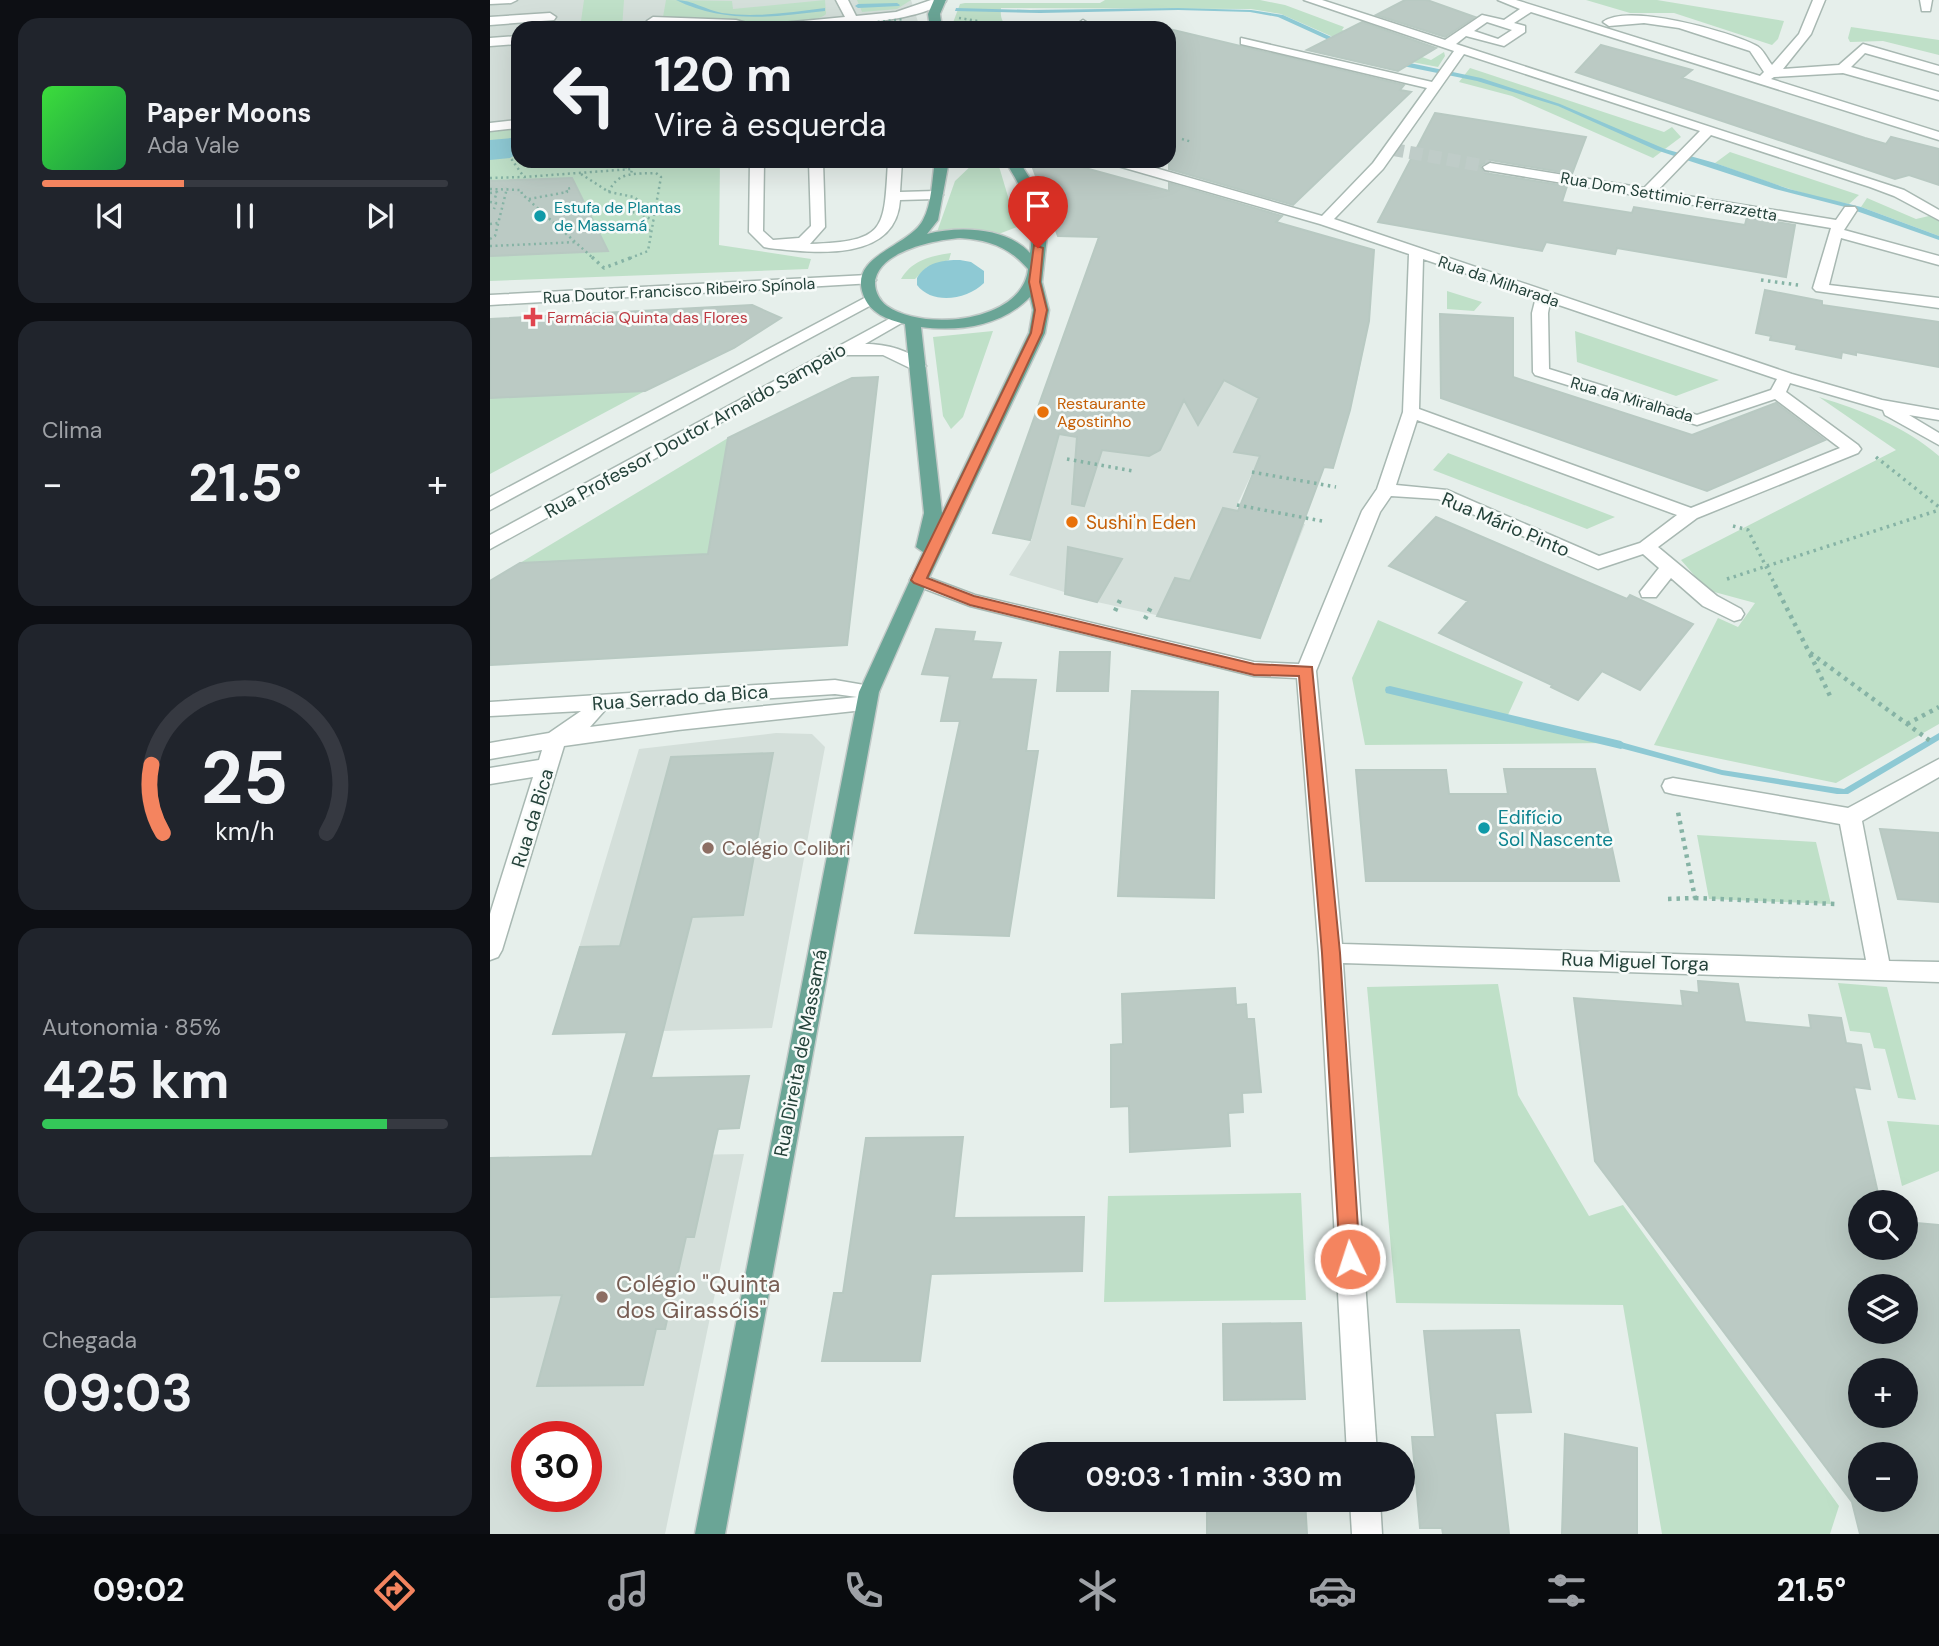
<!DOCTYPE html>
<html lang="pt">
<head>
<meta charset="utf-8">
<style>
  body { margin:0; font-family:"DM Sans",sans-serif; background:#20242c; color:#f1f3f6; height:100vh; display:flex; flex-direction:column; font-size:26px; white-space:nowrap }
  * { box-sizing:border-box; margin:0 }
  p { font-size:23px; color:#9ea1a6 }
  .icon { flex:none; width:38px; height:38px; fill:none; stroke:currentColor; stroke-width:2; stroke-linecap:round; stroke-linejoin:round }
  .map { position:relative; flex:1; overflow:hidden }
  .side { display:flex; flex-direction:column; gap:18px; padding:18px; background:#0d0f14; width:490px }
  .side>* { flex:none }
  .hud { position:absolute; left:21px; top:21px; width:665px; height:147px; border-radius:21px; box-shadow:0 7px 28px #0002; background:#171b24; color:#f1f3f6; overflow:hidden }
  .controls { position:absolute; left:1358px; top:1190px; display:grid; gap:14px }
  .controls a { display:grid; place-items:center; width:70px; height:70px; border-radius:50%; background:#171b24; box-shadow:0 7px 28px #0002; font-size:35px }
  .speed { position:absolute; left:21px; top:1421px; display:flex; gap:14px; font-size:35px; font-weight:700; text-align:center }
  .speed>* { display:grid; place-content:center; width:91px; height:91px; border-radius:50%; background:#171b24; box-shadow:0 7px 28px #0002; line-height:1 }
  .speed .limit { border:10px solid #d22; background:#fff; color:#111 }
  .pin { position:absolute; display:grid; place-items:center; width:60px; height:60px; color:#fff; margin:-72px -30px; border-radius:50% 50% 50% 0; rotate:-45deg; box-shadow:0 0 7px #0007 }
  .pin .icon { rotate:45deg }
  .me { position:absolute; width:77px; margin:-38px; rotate:356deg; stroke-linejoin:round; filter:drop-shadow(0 0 5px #0008) }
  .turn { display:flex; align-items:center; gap:24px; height:147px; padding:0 28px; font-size:32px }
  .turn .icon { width:91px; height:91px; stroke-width:2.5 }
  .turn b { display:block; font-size:49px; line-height:60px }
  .big { font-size:52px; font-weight:700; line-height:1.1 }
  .side .widget { flex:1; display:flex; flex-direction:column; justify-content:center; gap:10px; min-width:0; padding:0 24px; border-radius:21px; background:#20242c }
  .side .dial { align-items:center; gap:0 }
  .dial svg { height:182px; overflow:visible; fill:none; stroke:#363941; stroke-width:7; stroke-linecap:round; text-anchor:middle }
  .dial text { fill:#f1f3f6; stroke:none }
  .song { display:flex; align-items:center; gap:21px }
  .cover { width:84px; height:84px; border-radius:10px; background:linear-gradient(135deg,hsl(120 70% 55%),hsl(140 70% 35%)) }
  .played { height:7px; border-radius:4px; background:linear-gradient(90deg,#f4845f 35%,#363941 35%) }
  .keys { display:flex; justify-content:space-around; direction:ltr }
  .heat { display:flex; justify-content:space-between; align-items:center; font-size:38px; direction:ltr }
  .charge { height:10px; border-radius:5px; background:linear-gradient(90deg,#34c759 85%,#363941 0) }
  .trip { position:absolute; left:523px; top:1442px; width:402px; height:70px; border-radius:35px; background:#171b24; box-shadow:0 7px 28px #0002; font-weight:700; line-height:70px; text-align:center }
  .tabs { display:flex; height:112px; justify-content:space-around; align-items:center; background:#090b0e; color:#9ea1a6 }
  .tabs .icon { width:49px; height:49px }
  .tabs .active { color:#f4845f }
  .tabs b { font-size:32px; color:#f1f3f6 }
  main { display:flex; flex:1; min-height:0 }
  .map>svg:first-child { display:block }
</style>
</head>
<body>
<main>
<section class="side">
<div class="widget">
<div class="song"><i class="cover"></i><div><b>Paper Moons</b><p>Ada Vale</p></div></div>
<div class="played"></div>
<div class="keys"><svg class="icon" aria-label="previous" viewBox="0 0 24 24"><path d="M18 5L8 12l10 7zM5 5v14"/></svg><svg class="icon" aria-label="pause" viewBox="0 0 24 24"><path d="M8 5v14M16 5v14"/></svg><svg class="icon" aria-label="next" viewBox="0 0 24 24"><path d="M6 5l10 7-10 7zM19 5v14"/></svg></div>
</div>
<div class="widget"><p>Clima</p>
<div class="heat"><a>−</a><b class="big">21.5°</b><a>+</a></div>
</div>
<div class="widget dial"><svg viewBox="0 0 100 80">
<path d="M14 69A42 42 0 1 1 86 69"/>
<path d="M14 69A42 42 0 0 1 9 39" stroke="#f4845f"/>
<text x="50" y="56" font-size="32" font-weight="700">25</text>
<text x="50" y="72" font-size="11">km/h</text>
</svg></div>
<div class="widget"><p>Autonomia · 85%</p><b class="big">425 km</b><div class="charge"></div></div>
<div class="widget"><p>Chegada</p><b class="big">09:03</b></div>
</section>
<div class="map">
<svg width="1449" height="1534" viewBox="0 0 1449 1534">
  <rect width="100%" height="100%" fill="#e6efeb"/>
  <!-- built -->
  <path fill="#d4dfda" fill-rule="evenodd" d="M0,0H421L430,28H28V126L0,129Z
    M625,239L884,256L879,321L867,382L843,468L834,467L830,479L764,469L747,505L748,511L815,524L770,638L607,602L519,575L542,539L522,536Z
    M286,733L322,734L335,747L282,1028L63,1034L149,749Z
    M254,1154L175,1534H0V1158ZM37,1437H96V1496H37Z"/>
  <!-- green -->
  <path fill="#bfe0c8" d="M94,0H134L132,28H90Z
    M176,0L242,1L243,9L335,0L336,14C322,29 213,20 189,19L173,17Z
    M367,0H421L407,9L372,12Z
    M615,0H770L795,5L854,27L852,30L941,60L954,52L955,56L948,67L901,58L868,48L791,14L761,9L511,8C510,17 512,24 520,28H461L470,4L475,3H610Z
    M1096,0H1167L1294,21L1288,39L1282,45L1184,13H1140Z
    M1361,27L1449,40V55L1393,41L1360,42L1358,38Z
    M980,68L1174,132L1182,127L1191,137L1163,158L1022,96L969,82Z
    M28,126V161H230L229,245L321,259L318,269L0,281V129Z
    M1240,152L1369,195L1359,204C1312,195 1269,179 1225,163Z
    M503,161L508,163L527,227L506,235L482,230L447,232L465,181L485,162Z
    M1377,198L1426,219L1439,216L1449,221V236L1371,207Z
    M461,253L459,260L437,267L425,279H411C422,260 441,256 461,253Z
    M957,291L992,302L984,311L957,309Z
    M503,331L473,417L461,429L453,416L443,337Z
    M1085,331L1229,380L1186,396L1087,362Z
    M155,391L0,474V398Z
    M1329,397C1373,411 1413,425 1449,456V724L1346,783L1164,745L1228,618L1248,627L1265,603L1217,590L1191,560L1406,450Z
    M238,438L218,554L30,563Z
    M958,453L1125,517L1097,529L943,470Z
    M888,620L1033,682L1017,717L1120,743L875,745L862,678Z
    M1207,835L1326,842L1341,904L1219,899Z
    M1348,983L1397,987L1426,1100L1408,1098L1395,1049L1384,1048L1380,1033L1360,1031Z
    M1008,984L1028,1095L1099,1216L1133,1205L1349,1506L1340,1534H1172L1133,1305L906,1303L877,987Z
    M1397,1121L1449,1125V1171L1412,1186Z
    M811,1193L816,1300L614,1302L618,1196Z"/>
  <!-- water -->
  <path fill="#8ec9d4" d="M186,0C202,0 216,10 232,13C267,18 301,12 335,8V11C283,17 235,24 186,0Z
    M466,8L540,10L688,8L761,10L793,15L870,50L901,59L991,78L1070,104L1175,149L1225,163L1299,189L1371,207L1449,236V240L1355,207L1285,189L1166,150L1068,106L987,81L898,63L865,52L788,17L760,12L688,10L550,13L465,11Z
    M22,138L28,139L27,154L20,158L0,160V140Z
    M470,260L481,262L494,271V283C477,300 442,305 427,285V278C436,262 453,260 470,260Z
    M1449,733V740L1439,746L1358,794H1347L1232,775L1119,745L1120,739L1232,770L1354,789Z"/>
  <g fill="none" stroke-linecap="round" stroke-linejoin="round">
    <!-- stream -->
    <path fill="#8ec9d4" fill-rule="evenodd" d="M407,3L410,5L409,6L368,8L365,6L368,4Z
      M900,686L1131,741L1136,745L1131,749L896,693L895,690L896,687Z"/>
  </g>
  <!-- building -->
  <path fill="#bbcac4" stroke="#b8c9c2" stroke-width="2" fill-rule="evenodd" d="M915,0H937L985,17L955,37L886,15Z
    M872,22L946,48L908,71L817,50Z
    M679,29L914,85L910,90L921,92L803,205L679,169Z
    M1111,45L1202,70L1192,78L1375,138L1396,144L1401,137L1449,149V185L1419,175L1405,179L1086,72Z
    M945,113L1096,137L1082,174L1000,160L990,166L995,173L1077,186L1072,202L1142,213L1144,207L1255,225L1257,217L1305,225L1296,277L1127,248L1125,254L1056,242L1052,251L888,222Z
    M560,162L577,163L679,191V183L792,216L786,222L884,250L879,321L860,410L843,468L834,467L770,638L667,616L685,578L700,581L733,508L748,511L770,456L744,452L769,398L734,380L708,425L694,400L670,450L659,456L612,450L594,506L582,504L587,437L569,434L540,540L503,533L609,237L568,236L543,168Z
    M82,178L118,251L0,256V181Z
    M1275,290L1332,301V305L1449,322V367L1366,352V355L1352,352L1351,358L1306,349L1307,345L1280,340L1281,336L1266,333Z
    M262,305L291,318L244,348L155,391L0,398V319Z
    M950,314L1023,318V377L1202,435L1286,403L1335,440L1217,491L951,398Z
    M388,377L357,645L0,665V581L30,563L218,554L238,438L349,384L362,378Z
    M946,517L1137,599L1140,595L1203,624L1150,690L1112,671L1088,700L1061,687L1062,685L949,633L978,601L899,566Z
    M578,547L632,559L607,602L575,594Z
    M446,629L485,632L483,641L511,643L501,679L546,680L536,751H548L519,936L425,933L470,721H451L460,676L432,674Z
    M570,652H620L618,691H567Z
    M642,691L728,692L724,898L628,896Z
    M283,753L253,915L202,917L161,1078L259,1076L249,1128L228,1129L204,1237H196L175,1329H166L153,1385L47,1386L72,1295L0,1297V1158L102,1156L137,1032L63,1034L90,947L130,946L181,757Z
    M1014,769H1105L1129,881H876L866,770H956L959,794H1018Z
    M1390,829L1449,833V902L1408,899Z
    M1208,981L1248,984L1255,1022L1321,1028L1319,1015L1351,1018L1356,1043L1371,1045L1380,1089L1364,1087L1390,1202H1370V1248H1416V1222L1449,1225V1534H1370L1362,1502L1105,1161L1084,998L1193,1006L1191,991L1209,993ZM1370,1286H1416V1332H1370ZM1370,1370H1416V1416H1370ZM1370,1454H1416V1500H1370Z
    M745,988L746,1005L756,1004L757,1019H764L771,1092L752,1093L753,1112L738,1113L740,1146L640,1152L639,1106L621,1107V1045L633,1044L632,994Z
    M473,1137L464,1218L594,1217L592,1271L441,1274L430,1361H332L344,1293H353L376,1138Z
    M811,1323L815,1399L734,1400L733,1324Z
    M1029,1330L1041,1412L1005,1413L1019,1534H953L952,1528H930L922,1437H945L934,1331Z
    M1075,1434L1147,1448V1534H1072Z
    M717,1500H815L817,1534H717Z"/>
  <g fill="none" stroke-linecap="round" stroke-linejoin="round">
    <!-- minor-tunnel -->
    <path stroke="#bfccc8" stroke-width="13" stroke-dasharray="13 6" stroke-linecap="butt" d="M901,149L1000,167"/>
    <defs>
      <path id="minor" d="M0,0H27L21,3L0,4Z
        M346,0H358L366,16L406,12L441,0L456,1C426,25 316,28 276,28L282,24L355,17Z
        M814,0H832L955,40L992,15L1014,20L1030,9L1008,0H1026L1270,76L1274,72L1260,51L1189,28L1154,23L1119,26L1113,22C1137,3 1238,31 1265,45C1273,48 1277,59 1282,65L1309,34L1323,0H1335L1321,34L1293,69L1349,65L1373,44L1449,66V74L1375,53L1361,67L1449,92V100L1353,73L1284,77L1281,79L1449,132V140L1041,12L1024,23L1035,26V32L1014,46L976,36L966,44L1414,190L1449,210V220L1404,196L1380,187L1221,135L1167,191L1346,220L1355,207H1365L1367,210L1354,230L1449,256V265L1351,238L1339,285L1449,298V308L1326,291L1323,288L1341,228L995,170L993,167L1000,163L1154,188L1210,131L974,54L893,169L844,219L1302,374L1392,400L1449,410V420L1419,415L1449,433V445L1395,415L1393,410L1300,383L1296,392L1368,445L1371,449L1368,453L1207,518L1168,547L1227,596L1251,609L1254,614L1251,619L1244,621L1213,606L1181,578L1166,597H1152L1150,592L1169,568L1153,554L1108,569L948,499L901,496L890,512L826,671L852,944L1376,960L1350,824L1183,794L1175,792L1172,786L1175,780L1183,778L1358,808L1449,759V777L1372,821L1399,961L1449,962V982L853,963L887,1454H857L829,953L807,678L764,676L480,606L422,584L420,580L422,576L429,574L485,595L764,662L809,664L872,511L887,489L913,412L919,254L830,224L621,164L619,161H641L832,216L883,163L937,88L751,44V38L942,82L964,51ZM997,22L1022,30L1008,39L984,31ZM933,259L1046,297L1042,313L1043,372L1045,375L1207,425L1285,399L1350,448L1201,508L929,409ZM1060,302L1287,379L1281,390L1207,415L1059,369L1058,313ZM927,420L1187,515L1150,543L1109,556L957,490L906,485Z
        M1430,0H1442L1440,11H1432Z
        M60,13L66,17L64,20L0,25V17Z
        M163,17L246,20L275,28L159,24L157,21Z
        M593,20L599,24L595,28H582Z
        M28,36V44L0,46V38Z
        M28,120V128L0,131V123Z
        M260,161H274L273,231L283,240L309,238L321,226L319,161H333L335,227L320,244C396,241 394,231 398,161H412L410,192L446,191L453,195L446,199L410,200C406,263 324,253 279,248L274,247L259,232Z
        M378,275L383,277L386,280L383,283L0,305V295Z
        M382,294L390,299L387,302L0,510V497Z
        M410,313L418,318L415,321L375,344C396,344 421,350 436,366L434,369H422L393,355H354L0,549V535Z
        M345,680L386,687L389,692L382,698L386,704L383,709L188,730L74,746L12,950L8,957L0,960V914L43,777L0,784V768L49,760L52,750L0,759V743L59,733L91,711L0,716V702ZM345,694L367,697L235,710L100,727L116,709Z
        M860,1500H890L892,1534H862Z"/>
      <path id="major" d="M444,0H456L450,14L452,28H440L438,14Z
        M445,161H459L448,220L437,234C469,226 516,227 540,253C546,215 535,193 515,161H529L546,188L558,227L552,282L559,310L555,333L438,580L389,692L235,1534H205L369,692L433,552L426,547L434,513L415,324C398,320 379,313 373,294C359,255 419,247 433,220C442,204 442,179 445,161ZM470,238C498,240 518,246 538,269C533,322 434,332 397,306C390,301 385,292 385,283C387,251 445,240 470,238ZM540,297L543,310L539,333L452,513L431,327C470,332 512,326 540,297Z"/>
    </defs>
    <!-- minor casing -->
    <use href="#minor" stroke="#a8b8b2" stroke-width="3"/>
    <!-- major casing -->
    <use href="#major" stroke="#c2cac8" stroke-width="3"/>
    <!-- path-far2 -->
    <path stroke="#86b3a5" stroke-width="2.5" stroke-dasharray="2 3.5" stroke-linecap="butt" d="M469,18L488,21L489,28
      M692,139L702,142
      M679,143L685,138
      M28,157L22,160L34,177L142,169L141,174
      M136,161V169
      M91,174L119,192C127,171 146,174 166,173L171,177L158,251L138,259
      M0,178L33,177
      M0,189L31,190L32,194L104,259
      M119,192L144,197L165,213
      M0,193L7,192L4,201
      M39,199L77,192L76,189L82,188
      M0,202L6,203L4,209
      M121,207L151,214L164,221
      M0,224L8,223
      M126,226L152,227L161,231
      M0,239L5,236L17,188
      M0,246L87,242"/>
    <!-- path-far1 -->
    <path stroke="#86b3a5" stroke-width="3.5" stroke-dasharray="2.5 4.5" stroke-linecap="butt" d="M102,257L114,268L143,257
      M1271,280L1308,285
      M1386,457L1449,507
      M577,459L643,471
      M762,472L846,487
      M747,505L832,521
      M1243,526L1258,530L1286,587
      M1237,579L1449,510"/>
    <!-- path -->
    <path stroke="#86b3a5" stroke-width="4.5" stroke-dasharray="3.5 5" stroke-linecap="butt" d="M1285,585L1319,652L1443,743
      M625,611L631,598
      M655,619L662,605
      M1320,654L1341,698
      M1417,724L1449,707
      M1205,898L1347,904
      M1178,899L1205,898L1188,812"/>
    <!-- minor -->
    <use href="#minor" fill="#fff" fill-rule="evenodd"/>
    <!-- major -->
    <use href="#major" fill="#6aa596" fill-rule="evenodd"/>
    <!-- path-bridge -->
    <path stroke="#86b3a5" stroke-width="2.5" stroke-dasharray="2 3.5" stroke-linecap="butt" d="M333,28L415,19"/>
  </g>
  <!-- route -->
  <path fill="#f4845f" stroke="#9f563e" stroke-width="2" d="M544,245L553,248L550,282L557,310L552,333L437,578L484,596L764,664L822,667L850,953L870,1259L867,1267L860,1269L853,1267L850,1259L832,953L809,676L764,675L480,605L424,583L421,580L541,333L545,310L539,282Z"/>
  <!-- markers -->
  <g fill="#0f9aa8" stroke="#f7fbf9" stroke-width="2.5">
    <circle cx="50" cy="216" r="7"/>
    <circle cx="994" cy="828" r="7"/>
  </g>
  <path fill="#e0444e" stroke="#f7fbf9" stroke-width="2.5" d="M39.5 306.5h7v7h7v7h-7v7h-7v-7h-7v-7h7z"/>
  <g fill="#e8710a" stroke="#f7fbf9" stroke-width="2.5">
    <circle cx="553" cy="412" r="7"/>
    <circle cx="582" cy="522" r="7"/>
  </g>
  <g fill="#8d6e63" stroke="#f7fbf9" stroke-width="2.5">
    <circle cx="218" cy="848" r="7"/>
    <circle cx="112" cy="1297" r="7"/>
  </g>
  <g text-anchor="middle" stroke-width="5" stroke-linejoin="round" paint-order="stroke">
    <!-- far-street labels -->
    <g font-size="16" fill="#24423a" stroke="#f7fbf9">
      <text transform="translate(1179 196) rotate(10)" y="6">Rua Dom Settimio Ferrazzetta</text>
      <text transform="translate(1009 281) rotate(19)" y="6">Rua da Milharada</text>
      <text transform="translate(189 290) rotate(-3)" y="6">Rua Doutor Francisco Ribeiro Spínola</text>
      <text transform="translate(1142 399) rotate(16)" y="6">Rua da Miralhada</text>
    </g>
    <!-- far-culture labels -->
    <g font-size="16" fill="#0d838f" stroke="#f7fbf9" text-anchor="start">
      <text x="64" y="213">Estufa de Plantas<tspan x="64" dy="18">de Massamá</tspan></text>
    </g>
    <!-- far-health labels -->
    <g font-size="16" fill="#be3a42" stroke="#f7fbf9" text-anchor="start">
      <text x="57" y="323">Farmácia Quinta das Flores</text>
    </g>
    <!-- far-food labels -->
    <g font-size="16" fill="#c56008" stroke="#f7fbf9" text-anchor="start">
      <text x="567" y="409">Restaurante<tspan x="567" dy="18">Agostinho</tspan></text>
    </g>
    <!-- street labels -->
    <g font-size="19" fill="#24423a" stroke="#f7fbf9">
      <text transform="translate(205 430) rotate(-29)" y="7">Rua Professor Doutor Arnaldo Sampaio</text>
      <text transform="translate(1016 524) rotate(23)" y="7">Rua Mário Pinto</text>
      <text transform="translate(190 697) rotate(-4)" y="7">Rua Serrado da Bica</text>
      <text transform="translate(42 818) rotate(-73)" y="7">Rua da Bica</text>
      <text transform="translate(1145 961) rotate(2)" y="7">Rua Miguel Torga</text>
      <text transform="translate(310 1053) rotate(-79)" y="7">Rua Direita de Massamá</text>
    </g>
    <!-- food labels -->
    <g font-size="19" fill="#c56008" stroke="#f7fbf9" text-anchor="start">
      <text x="596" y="529">Sushi'n Eden</text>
    </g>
    <!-- culture labels -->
    <g font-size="19" fill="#0d838f" stroke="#f7fbf9" text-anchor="start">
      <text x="1008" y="824">Edifício<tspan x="1008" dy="22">Sol Nascente</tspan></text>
    </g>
    <!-- education labels -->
    <g font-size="19" fill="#785e54" stroke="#f7fbf9" text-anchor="start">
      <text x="232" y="855">Colégio Colibri</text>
    </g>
    <!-- near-education labels -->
    <g font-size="23" fill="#785e54" stroke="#f7fbf9" text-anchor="start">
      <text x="126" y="1292">Colégio "Quinta<tspan x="126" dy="26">dos Girassóis"</tspan></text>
    </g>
  </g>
</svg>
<div class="controls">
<a><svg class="icon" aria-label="search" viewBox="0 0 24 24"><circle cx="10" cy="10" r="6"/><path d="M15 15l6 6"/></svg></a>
<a><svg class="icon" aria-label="layers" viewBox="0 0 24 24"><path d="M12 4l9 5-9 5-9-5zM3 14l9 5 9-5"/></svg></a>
<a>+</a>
<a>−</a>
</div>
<div class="speed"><div class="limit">30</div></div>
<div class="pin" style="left:548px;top:248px;background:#d93025"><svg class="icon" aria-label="arrive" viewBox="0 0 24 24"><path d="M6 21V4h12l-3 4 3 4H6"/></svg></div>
<svg class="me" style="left:860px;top:1259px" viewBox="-20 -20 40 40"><circle r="17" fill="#f4845f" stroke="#fff" stroke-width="3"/><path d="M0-11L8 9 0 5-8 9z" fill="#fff"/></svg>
<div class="trip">09:03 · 1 min · 330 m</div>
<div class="hud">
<div class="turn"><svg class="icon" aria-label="left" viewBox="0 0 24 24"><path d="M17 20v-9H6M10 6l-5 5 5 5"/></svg><div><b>120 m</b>Vire à esquerda</div></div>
</div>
</div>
</main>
<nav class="tabs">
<b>09:02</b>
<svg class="icon active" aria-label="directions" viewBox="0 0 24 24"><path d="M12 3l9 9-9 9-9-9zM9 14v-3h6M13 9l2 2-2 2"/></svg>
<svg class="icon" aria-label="music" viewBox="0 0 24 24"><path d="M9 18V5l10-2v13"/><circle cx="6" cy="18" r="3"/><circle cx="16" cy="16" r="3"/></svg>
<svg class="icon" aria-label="phone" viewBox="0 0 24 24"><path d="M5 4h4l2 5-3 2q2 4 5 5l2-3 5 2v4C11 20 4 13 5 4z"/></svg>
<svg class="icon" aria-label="climate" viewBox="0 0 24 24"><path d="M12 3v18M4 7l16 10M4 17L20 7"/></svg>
<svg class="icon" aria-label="car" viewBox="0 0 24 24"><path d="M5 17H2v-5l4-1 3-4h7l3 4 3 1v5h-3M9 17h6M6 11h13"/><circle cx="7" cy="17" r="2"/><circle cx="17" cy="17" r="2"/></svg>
<svg class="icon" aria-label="filters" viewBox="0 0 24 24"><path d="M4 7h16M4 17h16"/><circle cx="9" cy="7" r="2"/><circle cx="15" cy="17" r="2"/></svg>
<b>21.5°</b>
</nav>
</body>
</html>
